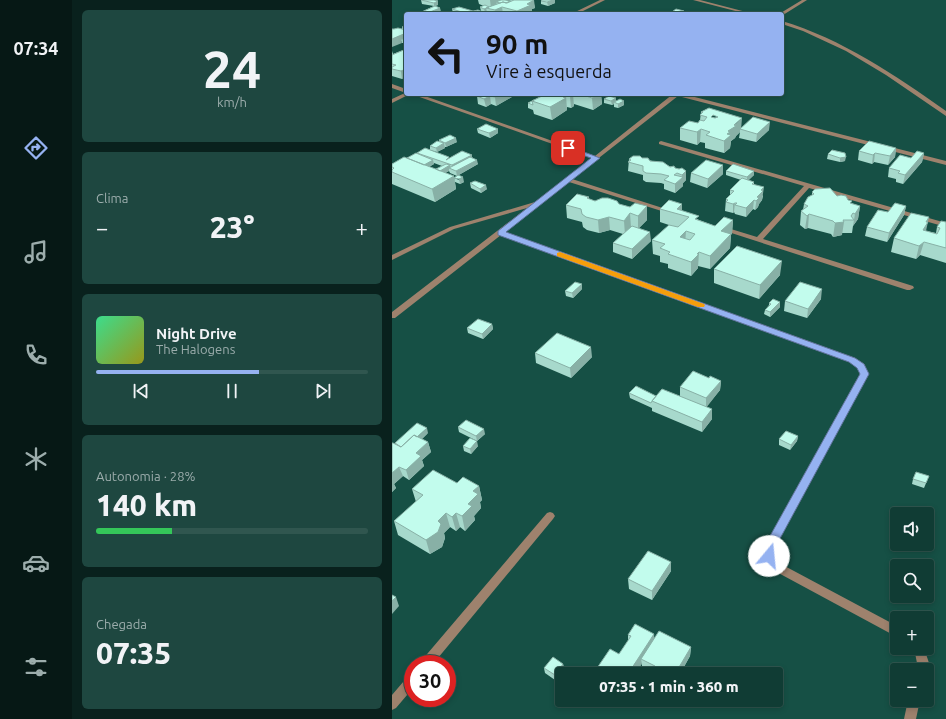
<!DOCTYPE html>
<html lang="pt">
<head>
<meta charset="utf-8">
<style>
  body { margin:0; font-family:Ubuntu,sans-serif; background:#1e4740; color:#f1f3f6; height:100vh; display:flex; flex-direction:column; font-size:15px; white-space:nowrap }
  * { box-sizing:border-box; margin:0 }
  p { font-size:13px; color:#9cadac }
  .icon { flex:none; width:22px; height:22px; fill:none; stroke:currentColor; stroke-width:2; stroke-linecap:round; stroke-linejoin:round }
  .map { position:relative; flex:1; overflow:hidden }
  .drawer { display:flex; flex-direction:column; gap:10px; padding:10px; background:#09211d; width:320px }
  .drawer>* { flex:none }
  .hud { position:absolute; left:12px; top:12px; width:380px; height:84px; border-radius:4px; box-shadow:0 2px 6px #0003,0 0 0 1px #30564f; background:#95b2f1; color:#111; overflow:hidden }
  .tools { position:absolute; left:498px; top:507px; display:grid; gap:8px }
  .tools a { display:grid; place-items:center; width:44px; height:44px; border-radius:4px; background:#103c34; box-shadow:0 2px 6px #0003,0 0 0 1px #30564f; font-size:20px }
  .speed { position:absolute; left:12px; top:655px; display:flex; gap:8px; font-size:20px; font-weight:700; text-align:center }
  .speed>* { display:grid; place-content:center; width:52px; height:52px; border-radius:50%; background:#103c34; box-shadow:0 2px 6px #0003,0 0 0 1px #30564f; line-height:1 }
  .speed .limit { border:6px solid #d22; background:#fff; color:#111 }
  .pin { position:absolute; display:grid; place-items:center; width:34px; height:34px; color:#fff; margin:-17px; border-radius:8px; box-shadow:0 2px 6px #0006 }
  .me { position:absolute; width:44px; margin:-22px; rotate:17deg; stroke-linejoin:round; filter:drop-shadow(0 0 3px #0008) }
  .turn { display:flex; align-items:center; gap:14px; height:84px; padding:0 16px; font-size:18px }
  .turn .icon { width:52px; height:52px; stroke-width:2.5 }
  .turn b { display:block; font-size:28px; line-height:34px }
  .big { font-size:30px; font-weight:800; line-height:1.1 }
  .drawer .widget { flex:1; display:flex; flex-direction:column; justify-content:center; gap:6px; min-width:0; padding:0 14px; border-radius:6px; background:#1e4740 }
  .drawer .dial { align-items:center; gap:0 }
  .dial b { font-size:52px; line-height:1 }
  .song { display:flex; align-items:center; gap:12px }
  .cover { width:48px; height:48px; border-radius:6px; background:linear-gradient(135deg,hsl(150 70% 55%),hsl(60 70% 35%)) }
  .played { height:4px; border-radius:2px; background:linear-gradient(90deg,#95b2f1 60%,#30564f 60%) }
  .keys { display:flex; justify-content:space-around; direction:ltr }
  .heat { display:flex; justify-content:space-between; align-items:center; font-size:22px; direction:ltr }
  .charge { height:6px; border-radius:3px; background:linear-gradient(90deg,#34c759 28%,#30564f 0) }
  .trip { position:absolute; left:163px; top:667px; width:228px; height:40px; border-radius:4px; background:#103c34; box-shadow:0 2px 6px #0003,0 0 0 1px #30564f; font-weight:800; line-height:40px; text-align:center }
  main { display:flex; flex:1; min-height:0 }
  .tab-bar { display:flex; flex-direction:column; width:72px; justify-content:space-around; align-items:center; background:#061815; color:#9cadac }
  .tab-bar .icon { width:28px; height:28px }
  .tab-bar .on { color:#95b2f1 }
  .tab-bar b { font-size:18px; color:#f1f3f6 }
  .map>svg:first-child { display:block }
</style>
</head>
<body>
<main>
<nav class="tab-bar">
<b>07:34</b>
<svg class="icon on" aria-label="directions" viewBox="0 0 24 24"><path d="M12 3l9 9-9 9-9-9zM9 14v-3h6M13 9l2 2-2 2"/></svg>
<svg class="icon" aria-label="music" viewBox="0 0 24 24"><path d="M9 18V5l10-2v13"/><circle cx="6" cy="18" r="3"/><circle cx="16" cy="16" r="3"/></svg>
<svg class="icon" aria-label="phone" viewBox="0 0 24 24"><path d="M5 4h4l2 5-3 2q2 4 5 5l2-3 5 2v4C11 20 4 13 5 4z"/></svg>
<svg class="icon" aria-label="climate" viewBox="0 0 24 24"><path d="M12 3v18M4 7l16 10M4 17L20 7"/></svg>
<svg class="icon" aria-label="car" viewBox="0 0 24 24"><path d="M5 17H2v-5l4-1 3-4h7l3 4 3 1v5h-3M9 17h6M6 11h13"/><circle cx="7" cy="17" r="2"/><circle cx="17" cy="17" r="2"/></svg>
<svg class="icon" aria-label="filters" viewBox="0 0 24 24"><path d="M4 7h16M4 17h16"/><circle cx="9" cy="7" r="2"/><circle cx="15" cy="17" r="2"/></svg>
</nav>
<section class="drawer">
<div class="widget dial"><b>24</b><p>km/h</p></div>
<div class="widget"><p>Clima</p>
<div class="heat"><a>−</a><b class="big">23°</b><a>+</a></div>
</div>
<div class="widget">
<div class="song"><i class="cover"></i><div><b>Night Drive</b><p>The Halogens</p></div></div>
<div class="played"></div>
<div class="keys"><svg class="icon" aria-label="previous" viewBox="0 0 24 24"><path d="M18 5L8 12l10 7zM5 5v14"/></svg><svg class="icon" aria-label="pause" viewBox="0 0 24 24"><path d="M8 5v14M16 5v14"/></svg><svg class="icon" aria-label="next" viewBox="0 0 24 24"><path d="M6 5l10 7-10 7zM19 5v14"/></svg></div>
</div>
<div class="widget"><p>Autonomia · 28%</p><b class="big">140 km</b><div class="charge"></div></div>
<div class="widget"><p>Chegada</p><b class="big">07:35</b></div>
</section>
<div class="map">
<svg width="554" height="719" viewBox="0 0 554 719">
  <rect width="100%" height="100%" fill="#165045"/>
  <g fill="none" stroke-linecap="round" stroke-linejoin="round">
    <!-- minor -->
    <path fill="#9e826d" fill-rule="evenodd" d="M208,0H213L185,14H179Z
      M301,0H308L362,14H355Z
      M410,0H415L391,15L387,14Z
      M390,21C450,39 503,75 554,111V116L494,75L454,51L411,31L390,24Z
      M0,84L14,89V93L0,88Z
      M13,93L18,94L0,103V99Z
      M19,94H27L203,156L281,94H291L554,161V165L286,96L180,179L280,211V213H276L177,182L113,232L463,358L472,364L476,374L384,545L382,556L387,563L505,626V637L379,569L372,556L375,542L468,374L466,368L457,362L109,235L3,318H0V312L135,208L62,229L0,260V255L58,227L143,202L200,158Z
      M269,141L554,223V227L417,188L371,239L521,286L522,288L518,290H515L327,229V227L329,226L365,237L412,186L267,144V142Z
      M158,512L161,513L163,516L161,519L41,664H28L30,660L155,513Z
      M522,648H532L537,663L535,670H523L525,663Z
      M21,674V688L4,708L0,710V695L17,675Z
      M516,700H528L524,719H512Z"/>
  </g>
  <!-- wall -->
  <path fill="#a7d9cc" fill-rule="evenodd" d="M29,0H42L46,5L43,6L48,8L49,14H25L42,6L30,4Z
    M86,0H116L115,1H118V2L119,1L116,0H141L143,8L140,9V12L137,14H95V12H93L90,11L91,14H92H64L61,13L60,9L81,11H89L88,7L92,6L87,4Z
    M150,0H163V3L156,6L149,4V1Z
    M14,26V43H10L4,29H10V27Z
    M14,49L10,79L0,76V51L1,54Z
    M89,94H125L104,106L99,104L94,107L86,104L85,96Z
    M152,94H209L210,104L201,110L182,104V106L179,108L175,107V110L160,120L142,114L141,110L136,108V103L153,94Z
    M224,98V101L232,105L226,108L222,107V104L220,105L212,103V99Z
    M317,108L350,128L377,130L364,142L347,138L348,132L344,136L343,138L339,141L338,148L332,153L313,148V143L308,142L305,145L288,140V128L306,123L308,120L309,112ZM321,115L326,117L323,118L319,117Z
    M85,129H106V133L98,138L86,133Z
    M47,140L65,142L54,147H53V148L45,152L38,150V146L47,142Z
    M504,148L503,157L496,165L482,162L480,164L466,160L467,151Z
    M440,150L453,161L448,162L435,159L436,154Z
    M25,153L57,158L80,157L86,164L65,176L58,173L57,171L53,173L62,176L64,189L43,202L0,184V164L25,154ZM42,163L50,166L44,169L37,167L42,164Z
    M532,153L530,162L511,184L504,182V179L496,177L497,168Z
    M250,158L294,171V180L291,183V186L283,193L272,189V184L269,183L254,182L251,180V175L236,171L237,159Z
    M331,165V174L315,188L298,182L299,173Z
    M334,171L362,175L356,180L362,182V184L371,196L370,200L367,204L366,207L363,210L361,209L354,217L343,214L342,212L341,213L333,211L334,199L338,196V190L349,180L334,175Z
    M62,178L72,182L68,184L63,182Z
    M78,183L95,189L89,193L79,188Z
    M420,192L445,196L460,201L459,203L468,206L466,219L461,226L460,233H450V235L441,237L439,234L416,228L413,229L408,225L409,211L411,210L412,204L420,195Z
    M197,197V199L203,201L227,204L238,207L255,206V220L247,228L259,241L240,259L221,252V243L231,234L218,230L207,233L195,230L191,227L190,222L175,218L174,205Z
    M514,206L512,215L495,242L473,236L475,227L496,212Z
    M268,209L290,211L307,220L323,226L341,220L340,233L339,235L338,248L318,269L306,266V268L299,276L276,268V264L268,262V256L261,254L260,240L277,225L268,222Z
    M554,222V263L528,255L524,259L499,252L502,238L534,231L544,233L545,227Z
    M322,269L388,275L367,299L322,283Z
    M190,289L181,298L174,296L173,291Z
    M429,299L415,318L392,311L393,301Z
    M388,302V307L378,317L372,314L373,310L377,305V303Z
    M100,324L101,329L91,339L76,333L75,328Z
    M143,353L200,357L179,378L144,363Z
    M317,378L329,381L328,390L314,407L320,419L310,432L260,411V408L238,398L237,393L264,396H288V387Z
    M66,427L93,434L85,441L67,432Z
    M36,433L30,439L36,442L39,452L30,460L32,466L17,480L11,476L2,484L4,488L0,492V443L3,444Z
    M406,436L405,441L398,450L387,445V439Z
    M71,446H86L79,454L72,451Z
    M537,476L532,488L520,484L521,479Z
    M65,483L87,486L90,500L88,502L89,508L82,516L83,520L73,531L68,527L64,531L58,527L52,533L53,538L50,547L38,554L6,535L2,521L24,502L20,489Z
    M279,562V571L260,600L237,589L236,579Z
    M236,635L263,638L299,647L298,656L288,674H260V673L250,668V664L227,654L236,641Z
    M171,664L172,668L163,680L153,673L152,668Z"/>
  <!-- shaded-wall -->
  <path fill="#88b0a6" d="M98,0H116L109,3L104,2L105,5L99,8Z
    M142,0L143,8L140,9V12L137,14H125V11L135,4Z
    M161,0H163V3L156,6L155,2Z
    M46,1V5L42,6V3Z
    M110,7L111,14H104L103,10Z
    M48,8L49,14H33Z
    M94,8L95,12H93L92,9Z
    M14,33V39H9L10,43L0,47V39Z
    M14,69V78L10,79L9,71Z
    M109,94H125L104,106L103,97Z
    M181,94L182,106L179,108L178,96Z
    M203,94H209L210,104L201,110L200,98Z
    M174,95L175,110L160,120L158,107L171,97Z
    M98,96L99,104L94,107L92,99Z
    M224,98V102H222V104L220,105L219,101Z
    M232,101V105L226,108V104Z
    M350,118L349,130L348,129V132L344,136L343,138L339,141L338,148L332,153V141L336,131Z
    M378,122L377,130L364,142L365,134Z
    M106,129V133L98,138L97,133Z
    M309,129L308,142L305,145V132Z
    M64,138L65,142L54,147L53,143Z
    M52,143L53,148L45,152L44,148Z
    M504,148L503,157L496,165L498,156Z
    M483,153L482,162L480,164L481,155Z
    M532,153L530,162L511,184L513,175Z
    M80,155V159L61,170L60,165Z
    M454,157L453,161L448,162V158Z
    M41,160L42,164L33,169L32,165Z
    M85,160L86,164L65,176L64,171Z
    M58,165L59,169L57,168V171L48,176L47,171Z
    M331,165V174L315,188L316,179Z
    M294,171V180L291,183V186L283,193V184L290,178V175Z
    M362,171V175L355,182V177Z
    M62,176L64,189L43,202L40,189Z
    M71,177L72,182L68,184L67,179Z
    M94,185L95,189L89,193L88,189Z
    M372,187L370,200L367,204L366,207L363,210L365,197L369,190Z
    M362,200L361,209L354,217V208Z
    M343,203L342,212L341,213V204Z
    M290,204V215L285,209Z
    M255,206V220L246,229V216Z
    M468,206L466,219L461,226L463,214Z
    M514,206L512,215L495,242L497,233Z
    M238,213L239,227L233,235L232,221Z
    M417,214L416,228L413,229L415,216Z
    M217,217L218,230L207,233L206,220Z
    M537,217L534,231L531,230L534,222Z
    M341,220L340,233L339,235L338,248L318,269V256L329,231Z
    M452,222L450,235L441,237L443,223Z
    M294,231L293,245L288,237Z
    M258,232L259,241L240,259V249Z
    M532,242L528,255L524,259L527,246Z
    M307,252L306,268L299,276V262Z
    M390,261L388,275L367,299L368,285Z
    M190,284V289L181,298L180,293Z
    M430,289L429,299L415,318L416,309Z
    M388,302V307L378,317V312Z
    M100,324L101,329L91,339L90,334Z
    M199,347L200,357L179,378L178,368Z
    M329,381L328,390L314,408V398Z
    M320,409V419L310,432V422Z
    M35,428L36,433L14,453L13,448Z
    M92,429L93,434L85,441L84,436Z
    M406,436L405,441L398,450L399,445Z
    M85,441L86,446L79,454L78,449Z
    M36,442L39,452L30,460L32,466L17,480L14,470L24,453Z
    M7,467L11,476L2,484L4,488L0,492V473Z
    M87,486L90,500L88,502L89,508L82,516L83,520L73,531L70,516L81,491Z
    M54,513L58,527L52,533L53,538L50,547L38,554L34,540L46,521Z
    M64,513L68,527L64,531L60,517Z
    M279,562V571L260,600V591Z
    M4,597L7,606L0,614V601Z
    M262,634L263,644L249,659L250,664L243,674H236Z
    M299,647L298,656L288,674H283Z
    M171,664L172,668L163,680V675Z"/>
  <!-- building -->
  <path fill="#c2fced" stroke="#88b0a6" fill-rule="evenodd" d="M29,0H42L46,1L42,3Z
    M109,0H113L118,1L114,3L111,2L108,3L104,2Z
    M122,0H142L135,4L139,5L125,11L110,7L103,10L94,8L111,2L115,3Z
    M150,0H161L155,2L149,1Z
    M93,5L97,7L92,9L88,7Z
    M43,6L48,8L33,14H25Z
    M67,7L81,11L86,10L91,12L84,14H79L76,13L75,14H68L73,13L60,9Z
    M284,9L292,11L287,14H288H277Z
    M14,26V28L10,27Z
    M6,28L14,30V33L0,39V29H2Z
    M14,37V39H9Z
    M14,49V69L9,71L0,69V67L4,65L0,64V55Z
    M89,94H109L103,97L98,96L92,99L85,96Z
    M154,94H161L164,95L166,94H181L178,96L174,95L171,97L174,98L158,107L140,101Z
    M188,94H207L200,98Z
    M217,96L224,98L219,101L212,99Z
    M228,99L232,101L226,104L222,102Z
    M142,100L140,101L141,105L136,103Z
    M317,108L350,118L342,125L344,126L336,131L338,132L335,134L339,135L332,141L314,135L318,132L309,129L305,132L288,128L297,121L306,123L308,120L312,121L315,117L308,115L311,112H309ZM321,115L326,117L323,118L319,117Z
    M361,117L378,122L365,134L348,129Z
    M94,124L106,129L97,133L85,129Z
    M58,135L64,138L53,143L47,140Z
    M45,141L52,143L44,148L38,146Z
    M477,141L504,148L498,156L483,153L481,155L467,151Z
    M33,148L57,157L54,160L70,151L80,155L60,165L25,153Z
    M440,150L453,153L454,157L448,158L436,154Z
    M525,151L532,153L513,175L506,173L508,171L497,168L508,155L519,158Z
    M24,153L41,160L32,165L15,158Z
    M241,156H248L250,158H256L258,161L271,162L278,167L282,166L283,168L287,169L290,168L294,171L290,175L285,173L282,175L291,177L283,184L272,180L277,176L269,174L254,173L251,171V166L236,162L239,160L237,159Z
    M12,157L62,176L40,189L0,172V170L2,168L0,167V164Z
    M78,157L85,160L64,171L57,168Z
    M314,160L331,165L316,179L299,173Z
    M54,164L58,165L48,171L44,169Z
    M341,164L362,171L355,177L334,171Z
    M66,175L71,177L67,179L62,178Z
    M350,178L362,182L360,184L372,187L369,190L371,191L365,197L367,198L364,201L362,200L354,208L343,205L345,203H343L341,204L334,202L336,200L334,199L342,191L338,190Z
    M83,181L94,185L88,189L78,183Z
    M438,188L445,196L449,195L454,196L456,200L460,201L458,203L468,206L463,214L461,213L459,216L462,220H451L452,222L443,223L441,221L417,214L415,216L409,211L416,206L412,204L416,197L422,194L420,192L423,189Z
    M185,194L197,197L195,198L203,201L210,198H216L225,201L227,204L238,207L243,203L255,206L246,216L238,213L232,221L217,217L206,220L194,217L190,214L189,209L174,205Z
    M277,200L290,204L285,209L307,216L303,219L323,226L332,217L341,220L329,231L339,234L318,256L307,252L305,254H307L299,262L276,254L278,252L268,248L273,244L260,240L277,225L286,227L297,217L268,209ZM294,231L303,234L298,240L288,237Z
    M503,203L514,206L497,233L475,227L486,210L496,212Z
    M519,213L537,217L534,222H536L531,230L545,234L548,228L545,227L549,221L554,222V248L532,242L527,246L502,238Z
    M240,226L258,232L240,249L221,243Z
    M345,246L390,261L368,285L322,269Z
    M183,282L190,284L180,293L173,291Z
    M408,282L430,289L416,309L393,301Z
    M381,299L388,302L378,312L373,310L379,304L377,303Z
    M86,319L100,324L90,334L75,328Z
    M165,333L199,347L178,368L143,353Z
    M301,371L317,378L318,376L329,381L314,398L288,387Z
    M244,386L264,396L260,401L259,403L237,393Z
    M270,389L320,409L310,422L260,401Z
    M74,420L92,429L84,436L66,427Z
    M25,423L35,428L25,437L22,435L9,447L3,443Z
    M394,431L406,436L399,445L387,439Z
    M22,435L36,442L24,453L29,456L14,470L7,467L0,473V443H1L9,447Z
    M78,438L85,441L78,449L71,446Z
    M41,470L65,483L71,477L87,486L81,491L86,494L76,504L80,506L70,516L64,513L60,517L54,513L46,521L49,524L46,532L34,540L2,521L31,495L20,489Z
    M524,472L537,476L534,483L521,479Z
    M256,551L279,562L260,591L236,579Z
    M0,595L4,597L0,601Z
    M243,624L262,634L236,674H201L218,649L227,654L239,636L236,635Z
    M267,631L299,647L283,674H264L260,672L263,666L249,659Z
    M161,657L171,664L163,675L152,668Z"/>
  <!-- route -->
  <path fill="#95b2f1" stroke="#61749d" d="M174,147H179L208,158L114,232L463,358L472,364L477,374L384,546L381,559L377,561L373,559L371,556L373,545L468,374L465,368L457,362L106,235V231L199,158L174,150Z"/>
  <!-- slow -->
  <path fill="#f59e0b" d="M168,252L312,304L313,305L312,307H306L165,256V253Z"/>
</svg>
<div class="tools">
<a><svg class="icon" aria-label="sound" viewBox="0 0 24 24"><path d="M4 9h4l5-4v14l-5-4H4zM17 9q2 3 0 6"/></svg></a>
<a><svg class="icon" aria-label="search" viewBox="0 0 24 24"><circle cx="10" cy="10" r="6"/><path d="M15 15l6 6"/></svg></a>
<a>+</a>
<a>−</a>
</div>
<div class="speed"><div class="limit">30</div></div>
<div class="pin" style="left:176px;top:148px;background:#d93025"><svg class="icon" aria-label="arrive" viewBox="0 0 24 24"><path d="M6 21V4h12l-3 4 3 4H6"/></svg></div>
<svg class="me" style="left:377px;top:556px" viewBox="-20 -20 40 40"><circle r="19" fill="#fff"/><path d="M0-13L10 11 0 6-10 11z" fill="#95b2f1"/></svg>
<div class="trip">07:35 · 1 min · 360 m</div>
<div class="hud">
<div class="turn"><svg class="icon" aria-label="left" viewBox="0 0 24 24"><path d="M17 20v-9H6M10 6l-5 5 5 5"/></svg><div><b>90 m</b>Vire à esquerda</div></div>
</div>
</div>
</main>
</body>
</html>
